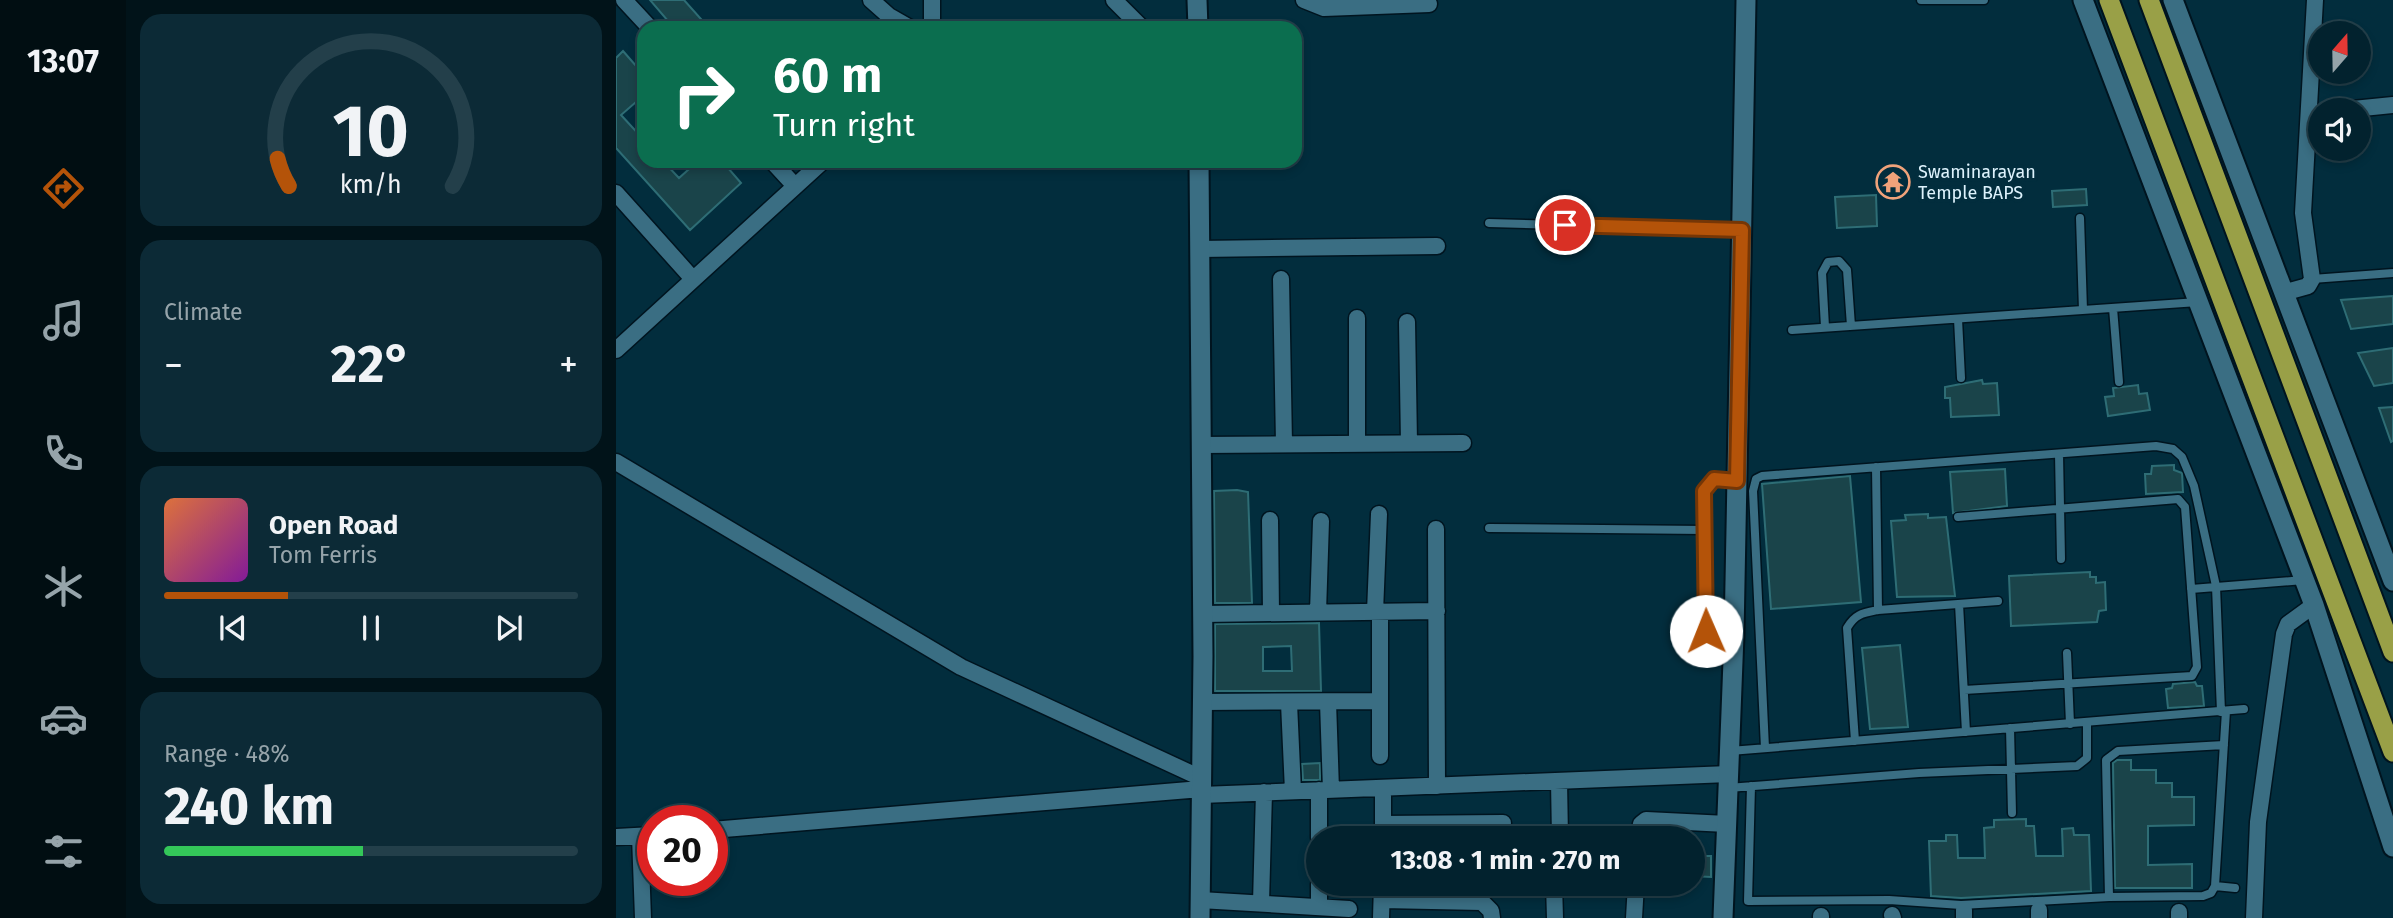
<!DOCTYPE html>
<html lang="en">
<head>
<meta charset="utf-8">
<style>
  body { margin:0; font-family:"Fira Sans",sans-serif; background:#0c2a36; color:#f1f3f6; height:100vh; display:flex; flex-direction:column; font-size:26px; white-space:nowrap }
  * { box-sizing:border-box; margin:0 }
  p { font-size:23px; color:#96a4aa }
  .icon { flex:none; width:38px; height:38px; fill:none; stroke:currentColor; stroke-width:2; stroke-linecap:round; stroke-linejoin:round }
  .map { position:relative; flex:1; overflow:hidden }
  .details { display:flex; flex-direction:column; gap:14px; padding:14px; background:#011319; width:490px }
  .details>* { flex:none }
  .top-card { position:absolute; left:21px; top:21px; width:665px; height:147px; border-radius:21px; box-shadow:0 4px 10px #0003,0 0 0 2px #233f4a; background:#0b6e4f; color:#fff; overflow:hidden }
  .needle { width:46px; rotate:20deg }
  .tools { position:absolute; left:1692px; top:21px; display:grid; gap:14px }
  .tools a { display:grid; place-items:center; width:63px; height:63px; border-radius:50%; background:#02222e; box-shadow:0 4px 10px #0003,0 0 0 2px #233f4a; font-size:35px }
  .speed { position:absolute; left:21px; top:805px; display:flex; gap:14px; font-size:35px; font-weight:700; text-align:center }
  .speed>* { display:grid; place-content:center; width:91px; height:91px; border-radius:50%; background:#02222e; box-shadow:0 4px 10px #0003,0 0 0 2px #233f4a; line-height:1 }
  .speed .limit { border:10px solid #d22; background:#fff; color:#111 }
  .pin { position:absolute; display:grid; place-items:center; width:60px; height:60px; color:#fff; margin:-30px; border:4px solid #fff; border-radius:50%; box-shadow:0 2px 7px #0007 }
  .me { position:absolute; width:77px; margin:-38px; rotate:359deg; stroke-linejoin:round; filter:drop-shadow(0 0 5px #0008) }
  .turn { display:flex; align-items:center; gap:24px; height:147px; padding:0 21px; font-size:32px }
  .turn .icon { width:91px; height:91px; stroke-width:2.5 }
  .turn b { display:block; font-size:49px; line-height:60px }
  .big { font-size:52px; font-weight:700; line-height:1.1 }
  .details .card { flex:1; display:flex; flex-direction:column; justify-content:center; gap:10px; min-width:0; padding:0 24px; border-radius:21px; background:#0c2a36 }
  .details .dial { align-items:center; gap:0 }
  .dial svg { height:182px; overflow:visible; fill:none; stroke:#233f4a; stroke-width:7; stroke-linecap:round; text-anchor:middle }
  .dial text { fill:#f1f3f6; stroke:none }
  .song { display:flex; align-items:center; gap:21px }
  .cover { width:84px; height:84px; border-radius:10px; background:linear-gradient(135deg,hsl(20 70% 55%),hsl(290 70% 35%)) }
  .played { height:7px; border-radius:4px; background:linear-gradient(90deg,#b45309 30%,#233f4a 30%) }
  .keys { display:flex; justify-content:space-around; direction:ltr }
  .heat { display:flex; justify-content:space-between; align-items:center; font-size:38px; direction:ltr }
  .charge { height:10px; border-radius:5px; background:linear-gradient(90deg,#34c759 48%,#233f4a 0) }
  .trip { position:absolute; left:690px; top:826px; width:399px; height:70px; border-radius:35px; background:#02222e; box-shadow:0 4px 10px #0003,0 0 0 2px #233f4a; font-weight:700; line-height:70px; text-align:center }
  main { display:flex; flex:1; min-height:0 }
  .dock { display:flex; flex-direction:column; width:126px; justify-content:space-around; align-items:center; background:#010e12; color:#96a4aa }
  .dock .icon { width:49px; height:49px }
  .dock .active { color:#b45309 }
  .dock b { font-size:32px; color:#f1f3f6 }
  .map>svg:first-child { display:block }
</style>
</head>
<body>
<main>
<nav class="dock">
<b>13:07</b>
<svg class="icon active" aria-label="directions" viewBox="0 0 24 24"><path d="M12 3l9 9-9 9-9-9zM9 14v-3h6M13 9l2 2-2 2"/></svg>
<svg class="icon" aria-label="music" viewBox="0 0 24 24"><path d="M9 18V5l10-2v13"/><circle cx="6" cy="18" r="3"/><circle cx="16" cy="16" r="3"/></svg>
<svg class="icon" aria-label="phone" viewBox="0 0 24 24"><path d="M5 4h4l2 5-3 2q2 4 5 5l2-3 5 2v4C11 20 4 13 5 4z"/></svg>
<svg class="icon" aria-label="climate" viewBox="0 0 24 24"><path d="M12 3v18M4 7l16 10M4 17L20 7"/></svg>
<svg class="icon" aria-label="car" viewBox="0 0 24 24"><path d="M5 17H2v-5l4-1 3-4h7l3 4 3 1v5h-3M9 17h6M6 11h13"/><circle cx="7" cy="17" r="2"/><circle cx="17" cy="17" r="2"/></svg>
<svg class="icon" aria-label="filters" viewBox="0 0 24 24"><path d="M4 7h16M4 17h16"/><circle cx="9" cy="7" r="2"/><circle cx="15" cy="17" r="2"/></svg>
</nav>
<section class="details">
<div class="card dial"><svg viewBox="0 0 100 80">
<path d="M14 69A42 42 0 1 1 86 69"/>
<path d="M14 69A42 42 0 0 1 9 57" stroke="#b45309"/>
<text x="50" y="56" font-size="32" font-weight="700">10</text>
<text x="50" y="72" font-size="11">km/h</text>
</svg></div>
<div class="card"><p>Climate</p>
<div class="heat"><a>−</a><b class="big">22°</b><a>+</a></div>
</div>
<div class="card">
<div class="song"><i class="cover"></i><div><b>Open Road</b><p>Tom Ferris</p></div></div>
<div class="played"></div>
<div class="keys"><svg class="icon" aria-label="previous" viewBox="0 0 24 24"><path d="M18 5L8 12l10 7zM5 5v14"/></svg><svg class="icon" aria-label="pause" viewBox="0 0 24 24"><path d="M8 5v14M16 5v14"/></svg><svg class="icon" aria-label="next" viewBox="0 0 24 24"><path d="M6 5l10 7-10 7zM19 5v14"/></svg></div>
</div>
<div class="card"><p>Range · 48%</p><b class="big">240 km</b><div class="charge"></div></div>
</section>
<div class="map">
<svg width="1777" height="918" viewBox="0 0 1777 918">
  <rect width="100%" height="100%" fill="#022d3d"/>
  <!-- building -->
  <path fill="#1a444a" stroke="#2e6d75" stroke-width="2" fill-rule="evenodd" d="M34,0H68L93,28H58Z
    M7,51L28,75V95L5,115L28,140V161H47L63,178L82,161H106L125,183L74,230L0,148V58Z
    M1470,189L1471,205L1437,207L1436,191Z
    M1260,195L1261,226L1221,228L1219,197Z
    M1777,296V324L1735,329L1725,300Z
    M1777,348V383L1758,386L1742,353Z
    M1366,380L1367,384L1381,383L1383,415L1335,417L1334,398H1329V387Z
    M1522,385L1523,394L1531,393L1534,410L1492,416L1489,397L1498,396L1497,388Z
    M1777,407V441L1775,442L1763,408Z
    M1558,465V470L1566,473L1567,492L1530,494L1529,474H1535L1536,466Z
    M1389,469L1391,506L1337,513L1334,472Z
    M1234,476L1245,602L1155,609L1146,484Z
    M621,490L632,492L636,603H599L598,491Z
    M1312,514V518L1330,517L1339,596L1281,597L1275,521L1290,520L1289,515Z
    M1474,572V577H1480V583L1489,582L1490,610L1483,611L1481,622L1395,626L1393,576Z
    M703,623L705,691H599V624ZM675,646L676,671H647V647Z
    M1284,645L1292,727L1254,729L1246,648Z
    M1579,682L1581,686H1586L1588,706L1552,708L1550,689L1556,688L1557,684Z
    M1501,760H1515V770H1540V783H1556V797H1578V825L1532,826V865L1576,864V888H1499L1497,763Z
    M704,763V780H687L686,764Z
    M1410,819V826H1418L1420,856H1447L1446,829L1457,828L1458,835H1473L1475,891L1345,898L1315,896L1313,841H1330V835H1341L1342,858H1369L1368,828L1378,827V820Z
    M1076,856H1095V877L1076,876Z"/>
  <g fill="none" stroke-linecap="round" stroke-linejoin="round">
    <defs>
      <path id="service" d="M1305,0H1368
        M1464,218L1467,310
        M873,223L1126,230
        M1696,279L1777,273
        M1497,308L1503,382
        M1342,319L1345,378
        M1209,327L1206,273L1212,262L1223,261L1231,270L1235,326
        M1176,330L1582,302
        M1443,454L1445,559
        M1260,467L1262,610
        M1342,517L1562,499L1569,507L1581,667L1576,676L1348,690
        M873,528L1089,530
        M1575,589L1688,580
        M1343,604L1350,732
        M1090,631L1088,491L1098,479L1121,481
        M1451,653L1454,724
        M1394,728L1396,813
        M1239,741L1231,628C1239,614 1247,613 1262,610L1382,601
        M1149,748L1137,491L1140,479L1146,476L1540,446L1557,449L1566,457L1578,486L1600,586L1605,712
        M1114,751L1628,709
        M1135,786L1132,901L1273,900L1345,905L1493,897L1587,896L1595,893L1599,886L1610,711
        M1112,788L1303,773L1461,766L1471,758V722
        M1599,886L1619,888
        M1493,897L1490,760L1502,751L1608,745"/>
      <path id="minor" d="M8,0L34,28
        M255,0L273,16L294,28
        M316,0V28
        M498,0L526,28
        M688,0L708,8L813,4
        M1727,110L1777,105
        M156,161L179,186
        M0,193L76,278
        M584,249L821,246
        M665,279L668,444
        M1667,293L1692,286L1696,279L1687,213L1699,0
        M741,318V444
        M791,322L793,443
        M0,350L207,161
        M585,445L847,443
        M0,462L345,667L585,778
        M654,520L655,613
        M820,529L821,786
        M702,612L705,521
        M759,612L763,514
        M587,614L821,611
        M586,702L764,701
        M712,702L715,790
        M673,703L677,791
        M764,756V611
        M943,781L944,838
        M585,795L1113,774
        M767,824L887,823
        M96,830L585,789
        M24,836L27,918
        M0,837L37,835
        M703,838V790
        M767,838V788
        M1022,838L1025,824L1030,820L1111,824
        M938,884L939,918
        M584,900L733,909
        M766,900L866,902L875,911L876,918
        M645,903L648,792
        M703,907V884
        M1348,910V918
        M1423,910V918
        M1563,912V918
        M1276,915L1277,918
        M1205,916V918
        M765,918L766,884
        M1018,918L1020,884
        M1638,918L1642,822L1668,634L1672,624L1698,605"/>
      <path id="tertiary" d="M581,0L582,28
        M1467,0L1698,605L1777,847
        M1557,0L1777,581
        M583,161L587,656L584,918
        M1107,918L1118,635L1130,0"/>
      <path id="trunk" d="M1493,0L1777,752
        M1533,0L1777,652"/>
    </defs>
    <!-- service casing -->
    <use href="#service" stroke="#00141f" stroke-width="11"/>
    <!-- minor casing -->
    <use href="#minor" stroke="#00141f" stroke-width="19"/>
    <!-- tertiary casing -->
    <use href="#tertiary" stroke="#00141f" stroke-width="23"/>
    <!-- trunk casing -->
    <use href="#trunk" stroke="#00141f" stroke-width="23"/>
    <!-- service -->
    <use href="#service" stroke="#3a6e83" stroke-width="8"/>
    <!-- minor -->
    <use href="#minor" stroke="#3a6e83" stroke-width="16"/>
    <!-- tertiary -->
    <use href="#tertiary" stroke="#3a6e83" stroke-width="19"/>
    <!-- trunk -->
    <use href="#trunk" stroke="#99a047" stroke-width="19"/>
  </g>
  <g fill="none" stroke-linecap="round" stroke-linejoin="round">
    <defs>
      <path id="route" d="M949,225L1126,230L1121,481L1098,479L1088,491L1090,631"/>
    </defs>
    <!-- route casing -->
    <use href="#route" stroke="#753606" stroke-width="18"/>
    <!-- route -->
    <use href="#route" stroke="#b45309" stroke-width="12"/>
  </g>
  <!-- icons -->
  <defs>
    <symbol id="temple-ring" viewBox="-11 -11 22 22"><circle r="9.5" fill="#022d3d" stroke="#f0a27a" stroke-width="1.5"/><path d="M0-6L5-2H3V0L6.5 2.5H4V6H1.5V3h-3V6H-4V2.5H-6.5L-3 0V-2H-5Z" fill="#f0a27a"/></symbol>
  </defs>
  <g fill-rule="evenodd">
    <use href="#temple-ring" x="1258" y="163" width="38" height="38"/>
  </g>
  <g text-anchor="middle" stroke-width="7" stroke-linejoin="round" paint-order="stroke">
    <!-- poi labels -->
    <g font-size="18" fill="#ddf2fc" stroke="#022d3d" text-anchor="start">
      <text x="1302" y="178">Swaminarayan<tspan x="1302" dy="21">Temple BAPS</tspan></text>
    </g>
  </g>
</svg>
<div class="tools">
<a><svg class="needle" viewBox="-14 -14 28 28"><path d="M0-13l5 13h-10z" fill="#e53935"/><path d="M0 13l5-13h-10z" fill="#96a4aa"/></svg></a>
<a><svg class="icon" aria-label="sound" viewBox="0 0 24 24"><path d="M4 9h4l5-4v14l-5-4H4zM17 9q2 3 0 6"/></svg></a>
</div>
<div class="speed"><div class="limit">20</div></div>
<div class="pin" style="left:949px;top:225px;background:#d93025"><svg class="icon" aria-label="arrive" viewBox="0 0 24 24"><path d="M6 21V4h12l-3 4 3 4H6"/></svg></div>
<svg class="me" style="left:1090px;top:631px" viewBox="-20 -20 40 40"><circle r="19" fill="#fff"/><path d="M0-13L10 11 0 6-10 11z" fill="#b45309"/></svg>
<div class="trip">13:08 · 1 min · 270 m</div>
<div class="top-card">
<div class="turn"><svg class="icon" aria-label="right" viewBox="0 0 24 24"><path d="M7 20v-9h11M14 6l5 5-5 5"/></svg><div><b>60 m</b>Turn right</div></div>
</div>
</div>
</main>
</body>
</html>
